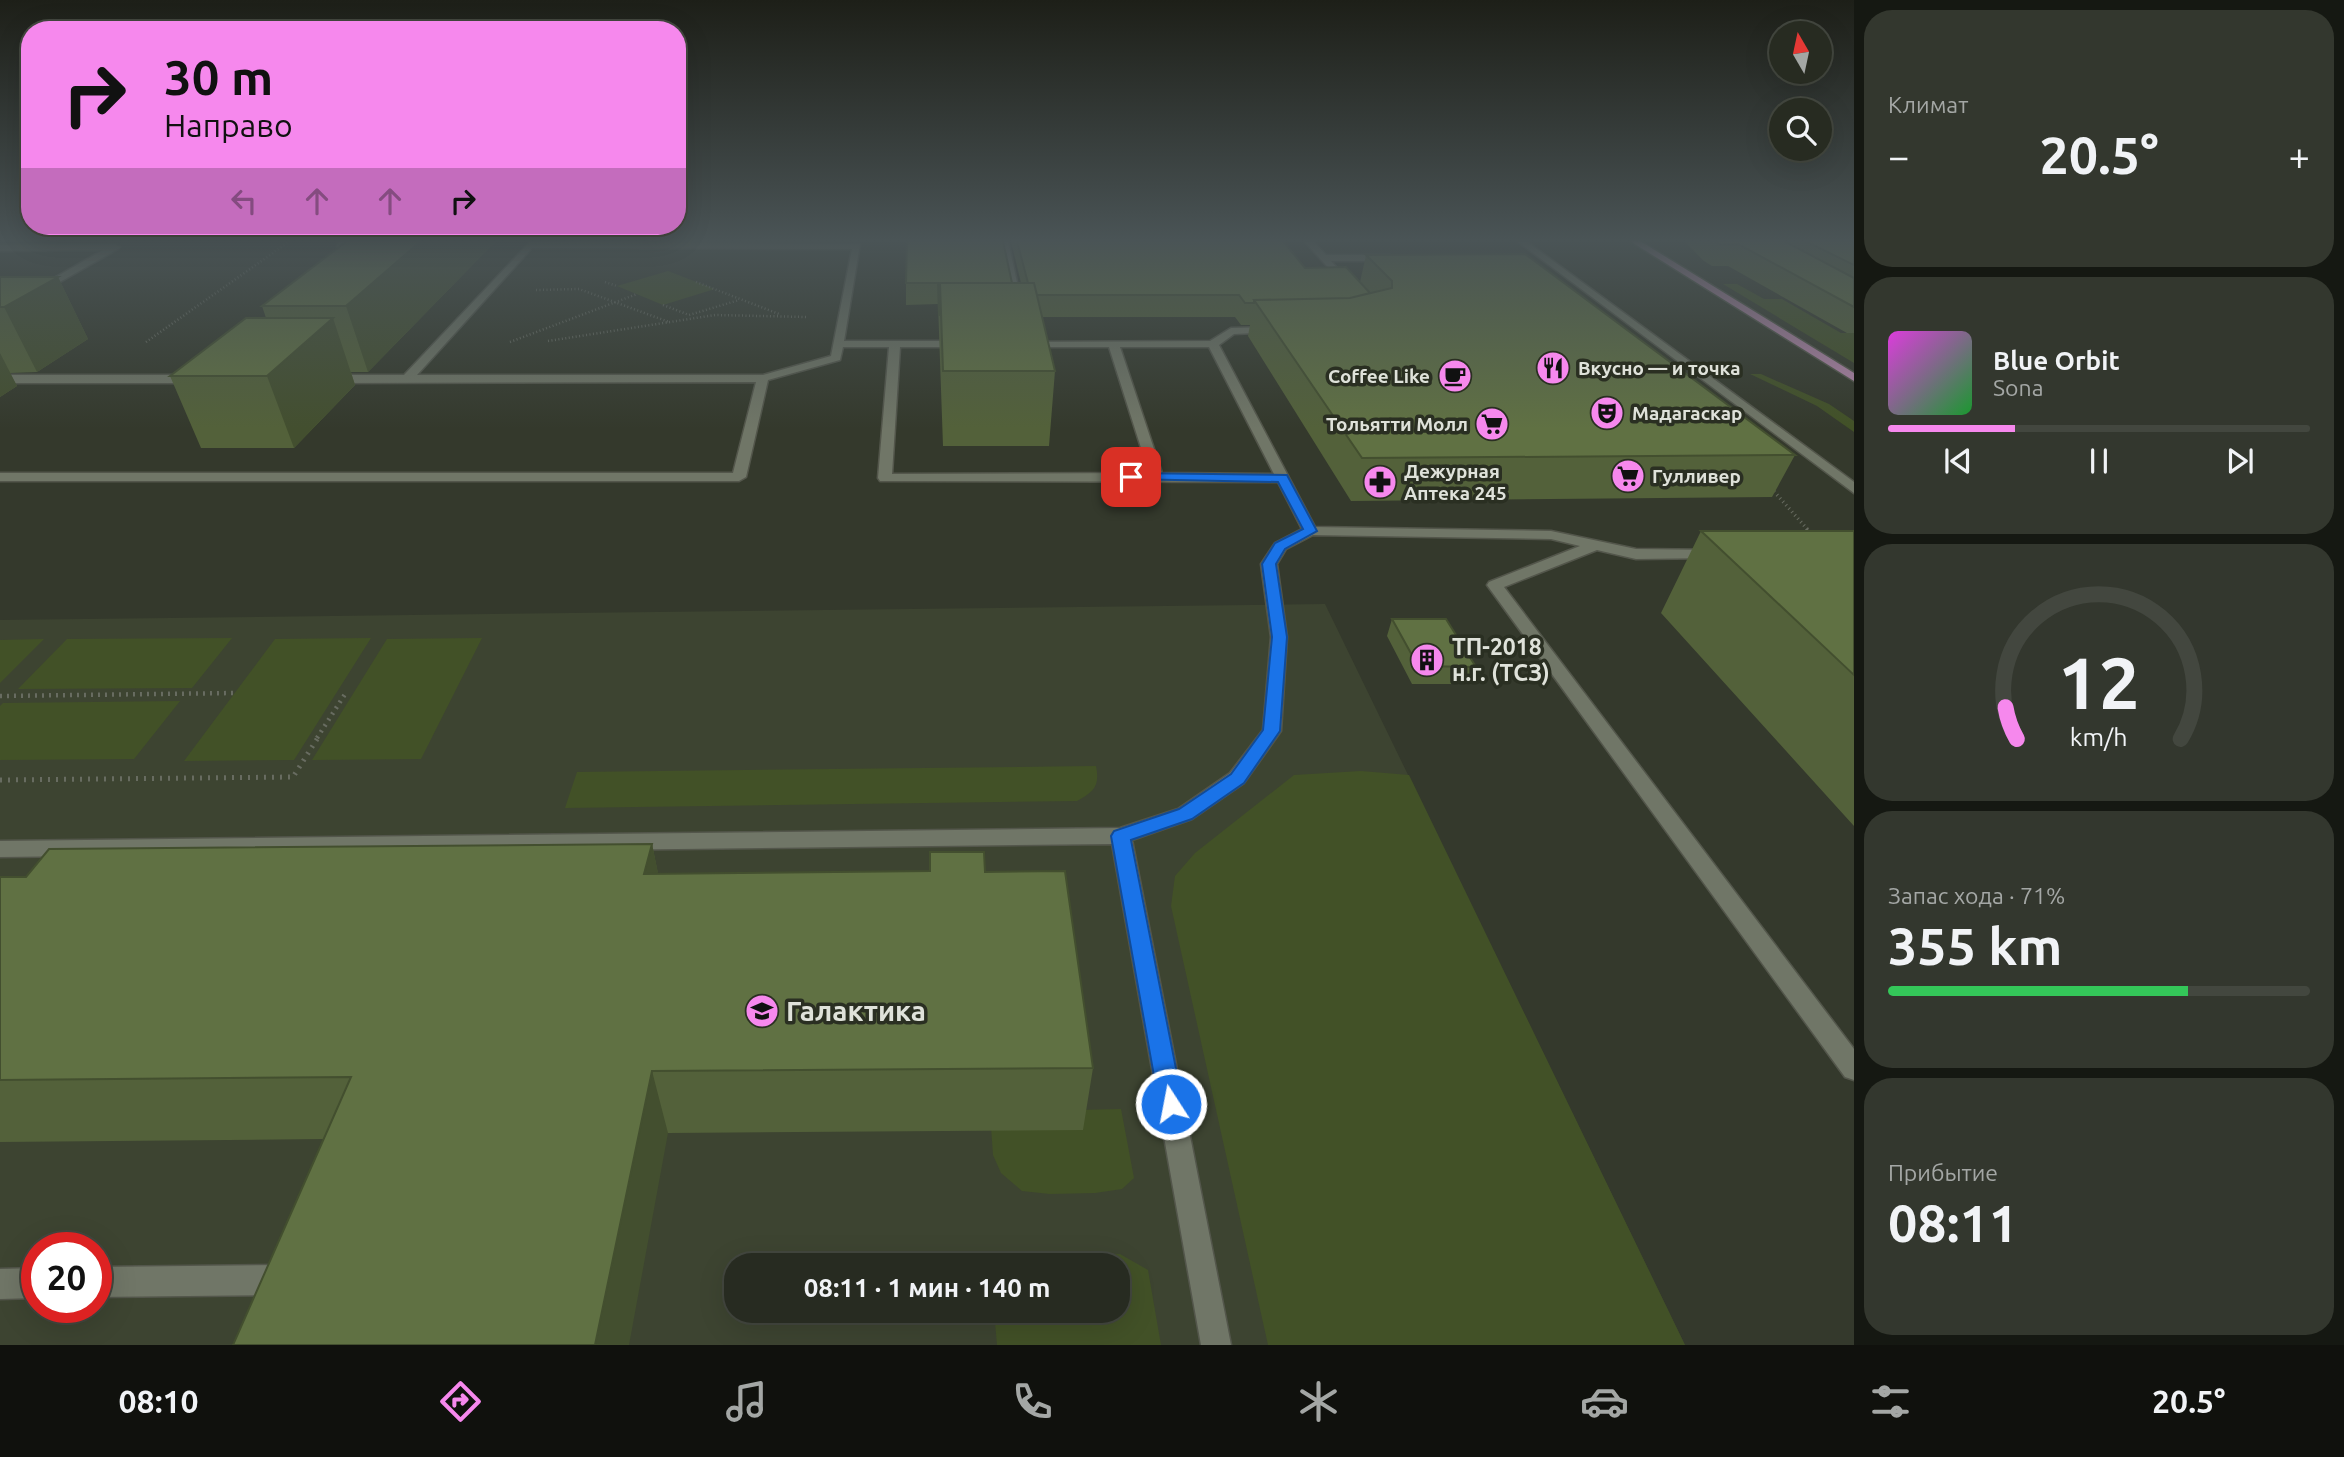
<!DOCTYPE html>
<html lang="ru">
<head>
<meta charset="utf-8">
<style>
  body { margin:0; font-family:Ubuntu,sans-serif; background:#33372e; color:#f1f3f6; height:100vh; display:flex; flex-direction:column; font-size:26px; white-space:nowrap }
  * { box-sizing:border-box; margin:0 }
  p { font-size:23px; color:#a4a7a5 }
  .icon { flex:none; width:38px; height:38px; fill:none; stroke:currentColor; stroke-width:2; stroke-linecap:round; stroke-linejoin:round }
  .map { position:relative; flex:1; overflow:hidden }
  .drawer { display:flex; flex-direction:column; gap:10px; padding:10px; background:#151812; width:490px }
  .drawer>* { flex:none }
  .top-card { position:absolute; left:21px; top:21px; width:665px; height:214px; border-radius:28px; box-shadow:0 7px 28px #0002,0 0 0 2px #43473f; background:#f688ed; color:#111; overflow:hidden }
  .needle { width:46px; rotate:351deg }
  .controls { position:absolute; left:1769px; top:21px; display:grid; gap:14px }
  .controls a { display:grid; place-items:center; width:63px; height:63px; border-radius:50%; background:#272b21; box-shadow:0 7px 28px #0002,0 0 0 2px #43473f; font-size:35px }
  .speed { position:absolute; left:21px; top:1232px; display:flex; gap:14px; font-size:35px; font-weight:700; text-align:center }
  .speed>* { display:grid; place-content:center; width:91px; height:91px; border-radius:50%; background:#272b21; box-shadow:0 7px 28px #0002,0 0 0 2px #43473f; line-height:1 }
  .speed .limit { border:10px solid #d22; background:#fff; color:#111 }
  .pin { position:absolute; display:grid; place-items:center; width:60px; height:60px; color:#fff; margin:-30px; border-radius:14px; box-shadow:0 4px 10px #0006 }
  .me { position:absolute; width:77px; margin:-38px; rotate:349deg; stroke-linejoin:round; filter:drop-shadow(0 0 5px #0008) }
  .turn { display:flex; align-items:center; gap:24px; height:147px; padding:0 28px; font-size:32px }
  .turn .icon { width:91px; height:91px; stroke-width:2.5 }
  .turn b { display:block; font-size:49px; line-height:60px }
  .lanes { display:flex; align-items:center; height:66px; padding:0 28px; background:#0003; justify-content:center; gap:35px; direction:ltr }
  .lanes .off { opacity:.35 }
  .big { font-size:52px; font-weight:700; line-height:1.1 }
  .drawer .tile { flex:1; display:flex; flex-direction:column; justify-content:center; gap:10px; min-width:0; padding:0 24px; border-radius:28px; background:#33372e }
  .drawer .dial { align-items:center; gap:0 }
  .dial svg { height:182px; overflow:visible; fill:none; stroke:#43473f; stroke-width:7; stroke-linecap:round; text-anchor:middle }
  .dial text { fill:#f1f3f6; stroke:none }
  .song { display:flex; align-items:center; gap:21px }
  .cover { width:84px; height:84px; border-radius:10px; background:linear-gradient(135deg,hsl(300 70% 55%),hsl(130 70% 35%)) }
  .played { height:7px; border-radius:4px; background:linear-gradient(90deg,#f688ed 30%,#43473f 30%) }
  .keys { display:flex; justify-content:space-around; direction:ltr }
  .heat { display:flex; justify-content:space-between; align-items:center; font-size:38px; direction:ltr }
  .charge { height:10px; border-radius:5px; background:linear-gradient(90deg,#34c759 71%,#43473f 0) }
  .trip { position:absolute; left:724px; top:1253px; width:406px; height:70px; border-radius:28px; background:#272b21; box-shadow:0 7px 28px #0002,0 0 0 2px #43473f; font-weight:700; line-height:70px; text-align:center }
  .tab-bar { display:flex; height:112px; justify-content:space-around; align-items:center; background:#10110d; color:#a4a7a5 }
  .tab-bar .icon { width:49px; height:49px }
  .tab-bar .on { color:#f688ed }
  .tab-bar b { font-size:32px; color:#f1f3f6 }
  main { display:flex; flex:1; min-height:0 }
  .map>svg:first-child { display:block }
</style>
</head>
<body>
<main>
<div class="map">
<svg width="1854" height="1345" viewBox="0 0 1854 1345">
  <rect width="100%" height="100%" fill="#34392c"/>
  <!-- built -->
  <path fill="#3d4431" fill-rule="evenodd" d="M1325,604L1685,1345H0V620ZM37,1248H96V1307H37ZM737,1265H1118V1311H737Z"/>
  <!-- green -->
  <path fill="#425127" d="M668,271L715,289L663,305L617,286Z
    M1723,284H1737L1764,299H1782L1841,333H1854V363Z
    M1750,374H1761L1829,404L1854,421V432L1817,406Z
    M232,638L192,688L18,689L67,639Z
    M371,638L294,760L184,761L275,639Z
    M482,638L421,759L312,760L387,639Z
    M44,639L0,683V640Z
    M180,701L134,759L0,760V706L3,703Z
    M1096,766C1100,786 1094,792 1077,801L565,808L577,772Z
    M1361,771L1409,775L1685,1345H1268L1171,906L1175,876L1195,853L1294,775Z
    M1121,1109L1134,1178L1122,1189L1095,1193L1050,1194L1022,1191L1001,1173L993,1155L990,1112Z
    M1120,1254L1148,1270L1161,1345H997L995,1322L1000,1311H1118V1265H1036L1050,1257Z"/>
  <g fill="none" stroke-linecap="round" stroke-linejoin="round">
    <defs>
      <path id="minor" d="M338,241H347L345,244L361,260V264H355L337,246Z
        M1000,241H1008L1022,305L1013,303Z
        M1304,241H1313L1326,255H1390L1395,258L1390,261H1331L1351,284L1346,287Z
        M1517,241H1526L1854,482V493Z
        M530,242L860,244L844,341H961L966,344L961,347H900L892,474L1149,473L1109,347H1024L1020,346V342L1210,341L1231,328L1271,327L1275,328V332L1234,334L1219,345L1315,527L1551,531L1636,549L1719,550L1722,553L1719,556L1714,558L1636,559L1597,550L1504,587L1854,1049V1080L1845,1077L1487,585L1489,582L1580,546L1551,539L1313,535L1286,549L1277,564L1287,637L1281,731L1244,783L1192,819L1132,840L1231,1345H1201L1112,844L0,857V841L1120,828L1178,809L1230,773L1263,730L1271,637L1261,564L1275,543L1302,529L1278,482L880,481L878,478L889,347H843L840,360L768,380L746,477L739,481H0V473H733L756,382L329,383L323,379L329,375H404ZM532,248L852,249L831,356L763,375H417ZM1120,347H1209L1274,474L1162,473Z
        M115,244L120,247L118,249L0,316V309L103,250L0,251V245Z
        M0,375H192L198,379L192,383H0Z
        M285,1265L295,1270L300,1280L295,1290L285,1295L96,1297V1267Z
        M37,1268V1298L0,1299V1269Z"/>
      <path id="major" d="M1630,241H1640L1854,373V381Z"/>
    </defs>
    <!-- minor casing -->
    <use href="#minor" stroke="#53564b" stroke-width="3"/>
    <!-- major casing -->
    <use href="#major" stroke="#53564b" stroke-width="3"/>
    <!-- path-far3 -->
    <path stroke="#686c61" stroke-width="2.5" stroke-dasharray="1 2.5" stroke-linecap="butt" d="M605,282L617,286
      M696,282L779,314
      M536,290L579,289L669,322
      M663,305L689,315L739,300
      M548,341L715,315L807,317
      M146,342L290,241
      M510,342L637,294"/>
    <!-- path-far2 -->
    <path stroke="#686c61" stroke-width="3.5" stroke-dasharray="1 3.5" stroke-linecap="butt" d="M1771,488L1808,530"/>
    <!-- path-far1 -->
    <path stroke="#686c61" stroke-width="4.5" stroke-dasharray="2 5" stroke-linecap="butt" d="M1806,529L1811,534
      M0,696L235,693
      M317,738L347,691"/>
    <!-- path -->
    <path stroke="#686c61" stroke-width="5" stroke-dasharray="2 6" stroke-linecap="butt" d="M0,780L293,777L319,736"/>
    <!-- minor -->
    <use href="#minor" fill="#707667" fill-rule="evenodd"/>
    <!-- major -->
    <use href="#major" fill="#b386aa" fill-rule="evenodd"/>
  </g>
  <!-- wall -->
  <path fill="#53613a" d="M347,241H496L368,372H351L355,385L294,448H201L170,376L266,318L262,306Z
    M1011,241H1283L1305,268L1360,282L1366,255L1795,455L1772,497L1351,501L1248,336L1250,325H1241L1235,317H1042L1055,371L1049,446H943L938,304L906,305V283H1021Z
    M1684,241H1854V333H1847L1728,266H1712L1704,261Z
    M0,277H58L88,339L37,372L10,373L17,386L0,397Z
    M1701,531H1854V826L1661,613Z
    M1392,619L1476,667L1469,684H1412L1387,636Z
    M652,844L658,874L985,872L1093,1068L1083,1130L668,1133L324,1139L0,1142V877H26Z"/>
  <!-- shaded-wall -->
  <path fill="#434f2f" d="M421,241H496L368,372L346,306Z
    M58,277L88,339L37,372L4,307Z
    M333,318L355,385L294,448L267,376Z
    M0,353L17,386L0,397Z
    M652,844L665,906L644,874Z
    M652,1071L668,1133L629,1345H595Z"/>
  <!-- building -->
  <path fill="#607143" stroke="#434f2f" stroke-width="2" d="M347,241H421L346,306H262Z
    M907,241H1003L1012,283H940L939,316L938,283H906Z
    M1017,241H1283L1305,268L1346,267L1370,293L1350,298L1254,300V303H1245L1239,295H1037L1034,283H1028Z
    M1714,241H1784L1854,278V307L1738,244L1721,245Z
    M1805,241H1854V265Z
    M1525,254L1795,455L1362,458L1254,300L1350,298L1392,288V281L1366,255Z
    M0,277H58L4,307H0Z
    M940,283H1034L1055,371H943Z
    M246,318H333L267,376H170Z
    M1701,531H1854V675Z
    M1392,619H1446L1476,667L1418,666Z
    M652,844L644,874L930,871V852H984L985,872L1065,871L1093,1068L652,1071L595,1345H233L351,1077L0,1080V877H26L49,849Z"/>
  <!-- sky -->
  <linearGradient id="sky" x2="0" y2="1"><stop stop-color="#1d1f18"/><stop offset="0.56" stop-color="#4a5456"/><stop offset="1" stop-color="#4a5456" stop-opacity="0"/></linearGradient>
  <rect width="1854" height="429" fill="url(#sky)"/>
  <!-- route -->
  <path fill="#1a73e8" stroke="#114b97" stroke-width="2" d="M1131,473L1287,475L1317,531L1285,549L1276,564L1287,637L1280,731L1244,783L1192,819L1131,840L1183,1104L1179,1112L1171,1115L1162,1112L1159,1104L1111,836L1114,831L1179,809L1231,774L1263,730L1272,637L1262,564L1275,543L1303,529L1278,482L1127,479L1125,477Z"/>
  <!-- icons -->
  <defs>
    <symbol id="restaurant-disc" viewBox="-11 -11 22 22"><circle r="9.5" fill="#f688ed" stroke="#2a2f22"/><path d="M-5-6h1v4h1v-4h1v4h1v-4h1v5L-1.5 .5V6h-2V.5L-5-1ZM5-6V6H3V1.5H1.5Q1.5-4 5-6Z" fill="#111"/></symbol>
    <symbol id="cafe-disc" viewBox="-11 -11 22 22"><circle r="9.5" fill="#f688ed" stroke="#2a2f22"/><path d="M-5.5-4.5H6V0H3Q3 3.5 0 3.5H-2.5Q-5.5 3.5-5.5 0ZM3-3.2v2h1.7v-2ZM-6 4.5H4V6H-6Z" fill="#111"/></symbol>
    <symbol id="theatre-disc" viewBox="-11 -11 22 22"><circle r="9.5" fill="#f688ed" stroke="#2a2f22"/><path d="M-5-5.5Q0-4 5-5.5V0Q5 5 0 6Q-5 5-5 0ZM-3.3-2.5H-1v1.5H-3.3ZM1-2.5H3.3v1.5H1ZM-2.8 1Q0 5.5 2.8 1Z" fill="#111"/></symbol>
    <symbol id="supermarket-disc" viewBox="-11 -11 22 22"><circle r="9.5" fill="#f688ed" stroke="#2a2f22"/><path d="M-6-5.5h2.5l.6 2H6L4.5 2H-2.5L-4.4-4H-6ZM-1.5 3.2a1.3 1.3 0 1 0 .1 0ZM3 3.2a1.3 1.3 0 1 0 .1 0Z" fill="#111"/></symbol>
    <symbol id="pharmacy-disc" viewBox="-11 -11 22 22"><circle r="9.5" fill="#f688ed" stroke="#2a2f22"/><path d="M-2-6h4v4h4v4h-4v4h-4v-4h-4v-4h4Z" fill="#111"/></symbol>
    <symbol id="building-disc" viewBox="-11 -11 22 22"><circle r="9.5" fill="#f688ed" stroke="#2a2f22"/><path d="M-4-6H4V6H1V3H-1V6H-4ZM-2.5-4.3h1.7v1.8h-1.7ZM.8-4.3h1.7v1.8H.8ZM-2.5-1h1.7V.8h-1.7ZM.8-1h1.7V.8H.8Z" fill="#111"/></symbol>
    <symbol id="school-disc" viewBox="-11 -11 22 22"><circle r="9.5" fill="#f688ed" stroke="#2a2f22"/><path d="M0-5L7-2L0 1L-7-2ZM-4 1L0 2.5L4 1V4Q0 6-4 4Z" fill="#111"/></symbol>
  </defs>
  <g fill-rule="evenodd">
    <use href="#restaurant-disc" x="1534" y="349" width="38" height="38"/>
    <use href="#cafe-disc" x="1436" y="357" width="38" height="38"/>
    <use href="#theatre-disc" x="1588" y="394" width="38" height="38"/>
    <use href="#supermarket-disc" x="1473" y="405" width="38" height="38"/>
    <use href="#supermarket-disc" x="1609" y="457" width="38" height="38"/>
    <use href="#pharmacy-disc" x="1361" y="463" width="38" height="38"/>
    <use href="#building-disc" x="1408" y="641" width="38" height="38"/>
    <use href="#school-disc" x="743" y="992" width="38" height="38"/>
  </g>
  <g text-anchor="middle" stroke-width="7" stroke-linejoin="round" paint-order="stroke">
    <!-- far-poi labels -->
    <g font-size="19" font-weight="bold" fill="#dfe2da" stroke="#2a2f22" text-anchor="start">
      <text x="1578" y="375">Вкусно — и точка</text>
      <text x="1430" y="383" text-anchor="end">Coffee Like</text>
      <text x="1632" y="420">Мадагаскар</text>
      <text x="1468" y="431" text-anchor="end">Тольятти Молл</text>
      <text x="1404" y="478">Дежурная<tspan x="1404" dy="22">Аптека 245</tspan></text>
      <text x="1652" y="483">Гулливер</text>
    </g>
    <!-- poi labels -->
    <g font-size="23" font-weight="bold" fill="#dfe2da" stroke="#2a2f22" text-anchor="start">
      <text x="1452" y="655">ТП-2018<tspan x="1452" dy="26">н.г. (ТСЗ)</tspan></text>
    </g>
    <!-- near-poi labels -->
    <g font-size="28" font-weight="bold" fill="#dfe2da" stroke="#2a2f22" text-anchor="start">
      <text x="786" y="1021">Галактика</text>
    </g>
  </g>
</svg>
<div class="controls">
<a><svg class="needle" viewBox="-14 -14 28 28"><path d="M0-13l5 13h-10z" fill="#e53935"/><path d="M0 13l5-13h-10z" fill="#a4a7a5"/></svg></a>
<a><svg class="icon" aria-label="search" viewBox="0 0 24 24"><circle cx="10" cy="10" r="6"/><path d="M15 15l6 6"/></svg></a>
</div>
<div class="speed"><div class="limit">20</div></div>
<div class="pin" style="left:1131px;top:477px;background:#d93025"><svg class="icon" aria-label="arrive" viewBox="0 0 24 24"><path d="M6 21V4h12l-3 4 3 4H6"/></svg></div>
<svg class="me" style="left:1171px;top:1104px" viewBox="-20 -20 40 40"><circle r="17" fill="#1a73e8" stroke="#fff" stroke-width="3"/><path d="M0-11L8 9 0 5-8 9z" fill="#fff"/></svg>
<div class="trip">08:11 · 1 мин · 140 m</div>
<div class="top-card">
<div class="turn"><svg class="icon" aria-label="right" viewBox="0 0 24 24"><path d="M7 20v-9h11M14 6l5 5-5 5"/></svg><div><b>30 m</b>Направо</div></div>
<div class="lanes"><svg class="icon off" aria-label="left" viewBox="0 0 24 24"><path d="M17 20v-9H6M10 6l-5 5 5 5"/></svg><svg class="icon off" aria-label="ahead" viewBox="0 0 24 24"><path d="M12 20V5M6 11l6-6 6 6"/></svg><svg class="icon off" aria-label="ahead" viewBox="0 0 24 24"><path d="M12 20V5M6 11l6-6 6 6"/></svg><svg class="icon" aria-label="right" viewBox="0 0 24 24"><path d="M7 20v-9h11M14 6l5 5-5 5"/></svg></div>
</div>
</div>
<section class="drawer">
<div class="tile"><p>Климат</p>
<div class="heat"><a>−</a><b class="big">20.5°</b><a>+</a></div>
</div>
<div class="tile">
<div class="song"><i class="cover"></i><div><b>Blue Orbit</b><p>Sona</p></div></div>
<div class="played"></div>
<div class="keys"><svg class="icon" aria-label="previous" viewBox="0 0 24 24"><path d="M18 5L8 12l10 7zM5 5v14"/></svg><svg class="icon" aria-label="pause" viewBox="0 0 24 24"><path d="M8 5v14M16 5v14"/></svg><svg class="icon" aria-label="next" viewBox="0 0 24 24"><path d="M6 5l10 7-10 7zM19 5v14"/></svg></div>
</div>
<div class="tile dial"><svg viewBox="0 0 100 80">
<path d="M14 69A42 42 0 1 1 86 69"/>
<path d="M14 69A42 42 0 0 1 9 55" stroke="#f688ed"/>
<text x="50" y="56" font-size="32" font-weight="700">12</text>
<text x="50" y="72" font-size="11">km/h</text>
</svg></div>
<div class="tile"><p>Запас хода · 71%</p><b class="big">355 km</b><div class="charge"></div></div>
<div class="tile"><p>Прибытие</p><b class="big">08:11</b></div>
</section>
</main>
<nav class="tab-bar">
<b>08:10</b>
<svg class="icon on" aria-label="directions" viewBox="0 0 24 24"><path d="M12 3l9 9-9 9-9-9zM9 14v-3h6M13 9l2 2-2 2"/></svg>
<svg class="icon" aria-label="music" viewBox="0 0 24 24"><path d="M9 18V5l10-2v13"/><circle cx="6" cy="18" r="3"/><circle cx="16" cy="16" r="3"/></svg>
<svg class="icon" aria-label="phone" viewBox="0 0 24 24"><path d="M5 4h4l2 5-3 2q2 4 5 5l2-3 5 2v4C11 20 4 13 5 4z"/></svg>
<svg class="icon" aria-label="climate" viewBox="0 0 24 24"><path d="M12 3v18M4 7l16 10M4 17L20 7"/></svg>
<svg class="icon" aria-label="car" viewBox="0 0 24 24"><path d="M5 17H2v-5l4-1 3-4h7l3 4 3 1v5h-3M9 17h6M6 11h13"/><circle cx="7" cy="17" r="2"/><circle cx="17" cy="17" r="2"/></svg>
<svg class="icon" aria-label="filters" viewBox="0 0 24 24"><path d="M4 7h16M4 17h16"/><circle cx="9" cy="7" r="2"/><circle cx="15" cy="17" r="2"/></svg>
<b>20.5°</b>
</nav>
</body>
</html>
